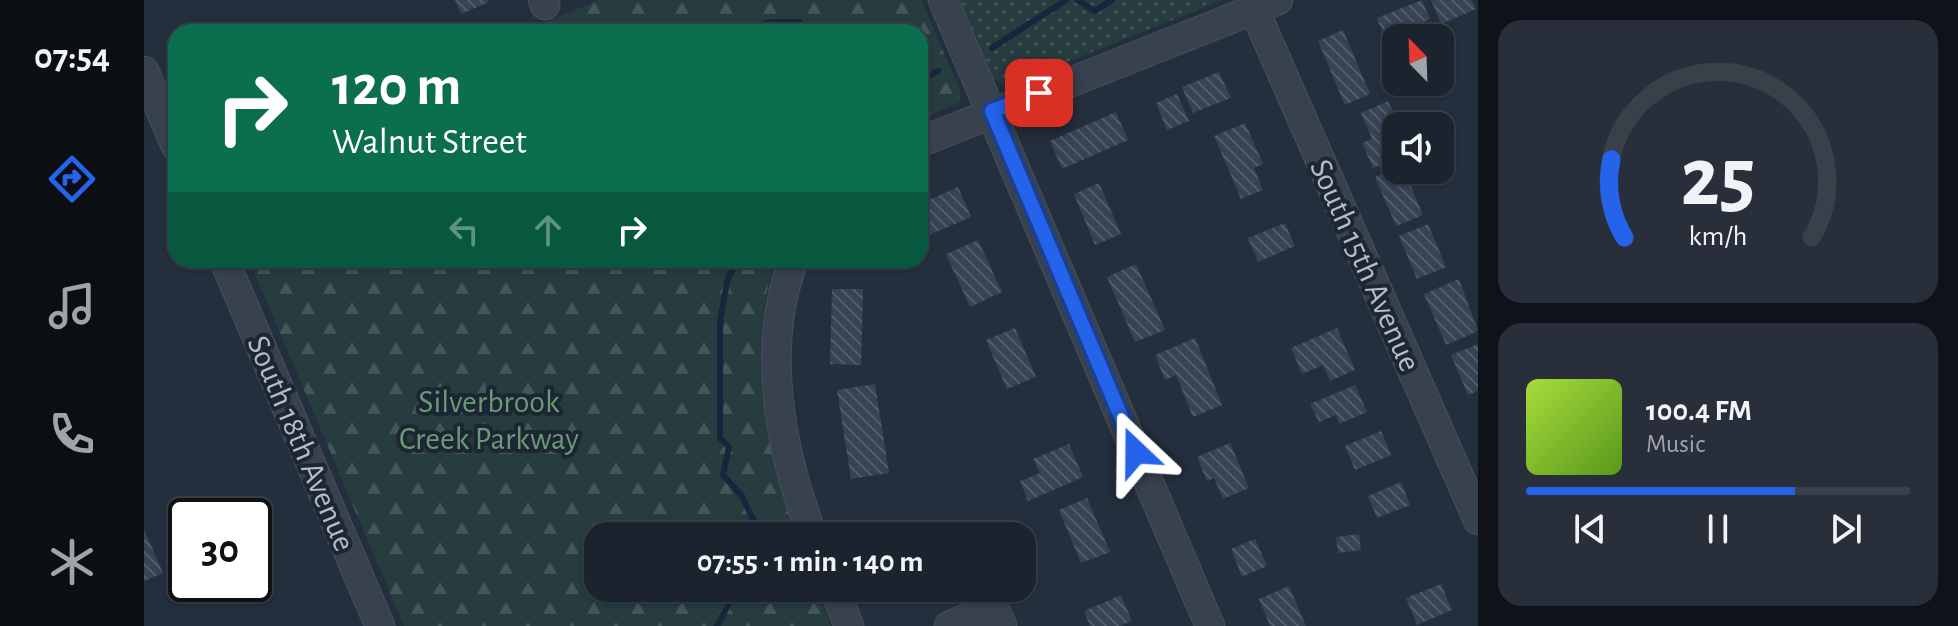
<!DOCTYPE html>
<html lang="en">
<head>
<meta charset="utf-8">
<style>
  body { margin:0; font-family:"Alegreya Sans",sans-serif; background:#282f3a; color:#f1f3f6; height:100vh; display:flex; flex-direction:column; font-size:30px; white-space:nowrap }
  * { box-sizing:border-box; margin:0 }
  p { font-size:26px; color:#a0a4aa }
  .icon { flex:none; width:44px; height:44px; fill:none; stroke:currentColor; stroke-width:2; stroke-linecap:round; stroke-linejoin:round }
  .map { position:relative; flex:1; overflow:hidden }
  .details { display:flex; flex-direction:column; gap:20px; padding:20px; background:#0f1319; width:480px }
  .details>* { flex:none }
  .hud { position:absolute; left:24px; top:24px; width:760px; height:244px; border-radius:24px; box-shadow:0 2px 6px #0004,0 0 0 2px #39404a; background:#0b6e4f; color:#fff; overflow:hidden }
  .needle { width:52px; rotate:337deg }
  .controls { position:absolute; left:1238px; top:24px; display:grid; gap:16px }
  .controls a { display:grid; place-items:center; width:72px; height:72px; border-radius:16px; background:#1b232e; box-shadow:0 2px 6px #0004,0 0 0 2px #39404a; font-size:40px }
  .speed { position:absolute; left:24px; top:498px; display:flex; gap:16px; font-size:40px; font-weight:700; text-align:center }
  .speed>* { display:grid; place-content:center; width:104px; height:104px; border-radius:50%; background:#1b232e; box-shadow:0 2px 6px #0004,0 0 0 2px #39404a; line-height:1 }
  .speed .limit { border:4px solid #111; border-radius:12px; background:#fff; color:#111 }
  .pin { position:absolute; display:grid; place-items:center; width:68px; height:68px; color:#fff; margin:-34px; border-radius:16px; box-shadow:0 4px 12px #0006 }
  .me { position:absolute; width:88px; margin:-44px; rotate:337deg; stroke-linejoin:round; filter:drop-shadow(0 0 6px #0008) }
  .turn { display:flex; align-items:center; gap:28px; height:168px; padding:0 32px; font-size:36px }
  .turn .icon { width:104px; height:104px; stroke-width:2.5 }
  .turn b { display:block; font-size:56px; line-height:68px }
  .lanes { display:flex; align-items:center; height:76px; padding:0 32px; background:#0003; justify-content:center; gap:40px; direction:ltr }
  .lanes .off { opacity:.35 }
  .details .tile { flex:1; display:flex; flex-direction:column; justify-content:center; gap:12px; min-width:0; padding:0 28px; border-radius:24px; background:#282f3a }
  .details .dial { align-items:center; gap:0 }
  .dial svg { height:208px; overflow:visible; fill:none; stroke:#39404a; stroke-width:7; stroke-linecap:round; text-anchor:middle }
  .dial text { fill:#f1f3f6; stroke:none }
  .song { display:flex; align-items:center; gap:24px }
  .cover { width:96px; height:96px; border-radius:12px; background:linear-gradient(135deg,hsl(80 70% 55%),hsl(90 70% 35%)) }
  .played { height:8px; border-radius:4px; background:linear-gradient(90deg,#2563eb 70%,#39404a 70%) }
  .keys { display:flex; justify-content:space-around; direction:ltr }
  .trip { position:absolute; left:440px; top:522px; width:452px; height:80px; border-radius:24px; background:#1b232e; box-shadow:0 2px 6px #0004,0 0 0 2px #39404a; font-weight:700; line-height:80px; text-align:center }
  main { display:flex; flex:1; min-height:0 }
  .menu { display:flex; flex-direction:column; width:144px; justify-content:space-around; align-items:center; background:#0b0e12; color:#a0a4aa }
  .menu .icon { width:56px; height:56px }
  .menu .active { color:#2563eb }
  .menu b { font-size:36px; color:#f1f3f6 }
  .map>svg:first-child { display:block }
</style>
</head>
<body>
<main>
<nav class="menu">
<b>07:54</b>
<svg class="icon active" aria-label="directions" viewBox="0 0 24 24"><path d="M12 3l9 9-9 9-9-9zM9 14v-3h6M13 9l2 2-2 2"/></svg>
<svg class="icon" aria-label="music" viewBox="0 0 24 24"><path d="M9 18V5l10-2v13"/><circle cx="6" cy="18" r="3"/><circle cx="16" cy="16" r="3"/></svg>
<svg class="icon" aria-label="phone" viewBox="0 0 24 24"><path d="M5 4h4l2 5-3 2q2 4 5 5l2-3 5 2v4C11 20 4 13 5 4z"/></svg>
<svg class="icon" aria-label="climate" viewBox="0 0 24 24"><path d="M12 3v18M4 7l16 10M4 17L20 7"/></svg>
</nav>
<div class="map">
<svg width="1334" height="626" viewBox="0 0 1334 626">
  <defs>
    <pattern id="forest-firs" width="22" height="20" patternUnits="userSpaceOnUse" patternTransform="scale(2)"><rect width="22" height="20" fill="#263c3f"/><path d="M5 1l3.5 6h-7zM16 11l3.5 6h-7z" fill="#435659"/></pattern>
    <pattern id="park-dots" width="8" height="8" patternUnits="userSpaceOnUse" patternTransform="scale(2)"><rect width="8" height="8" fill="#263c3f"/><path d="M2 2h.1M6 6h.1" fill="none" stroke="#435659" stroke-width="1.8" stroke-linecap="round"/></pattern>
    <pattern id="building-back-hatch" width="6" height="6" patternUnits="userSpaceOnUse" patternTransform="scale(2)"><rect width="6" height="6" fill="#364354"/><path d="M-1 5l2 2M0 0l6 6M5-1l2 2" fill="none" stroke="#515c6b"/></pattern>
  </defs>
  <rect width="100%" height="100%" fill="#242f3e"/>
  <!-- forest -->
  <path fill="url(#forest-firs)" d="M455,0H777L816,90V102L776,119V32H377Z
    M105,260H632C600,349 622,450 652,536H454V588H672L687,626H260Z"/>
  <!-- park -->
  <path fill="url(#park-dots)" d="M811,0H1079L863,86L849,79Z"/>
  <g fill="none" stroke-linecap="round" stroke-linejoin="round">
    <!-- stream -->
    <path stroke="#17263c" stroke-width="6" d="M933,0L951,11L968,0
      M593,32L628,22H656L658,32
      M848,48L922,0
      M776,81L794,71
      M592,260L583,282L576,322V438L585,447L579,475L598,496L617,536
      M573,626L593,588"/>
  </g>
  <!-- building -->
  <path fill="url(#building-back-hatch)" d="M311,0H344L345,2L317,14Z
    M1278,0L1286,19L1266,28L1270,38H1252V64L1233,18Z
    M1287,0H1328L1332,9L1297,24Z
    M1199,30L1226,94L1201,105L1174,41Z
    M1075,72L1087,98L1049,113L1038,87Z
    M1033,94L1045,121L1023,130L1012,103Z
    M1244,101L1255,126L1252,158L1229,168L1218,143L1228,139L1217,113Z
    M972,112L984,140L918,169L906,141Z
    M1101,123L1119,164L1110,168L1119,190L1097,199L1070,136Z
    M1252,168L1260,170L1279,215L1252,226L1231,177Z
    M955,183L977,234L951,245L930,194Z
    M814,187L827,217L776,239V204Z
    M1141,223L1151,246L1114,262L1104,238Z
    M1284,224L1302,267L1273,279L1255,236Z
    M834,240L858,292L826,307L802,254Z
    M992,264L1021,330L991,342L963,277Z
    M1315,279L1334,331L1302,345L1280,294Z
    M688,289H719L717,365L686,364Z
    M871,328L892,377L863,389L842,340Z
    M1193,328L1211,370L1186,381L1179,365L1158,374L1147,348Z
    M1051,338L1078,405L1049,417L1032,375L1021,380L1011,355Z
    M1334,344V391L1324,395L1307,355Z
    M731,384L745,473L707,479L693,390Z
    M1211,385L1223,412L1195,424L1192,415L1175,422L1166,404Z
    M1237,431L1247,455L1211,470L1201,446Z
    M1086,443L1105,488L1079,499L1070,478L1063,481L1053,457Z
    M925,444L939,477L884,501L876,481L896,473L889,459Z
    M1257,482L1266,505L1233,518L1224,496Z
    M943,498L966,552L937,563L915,510Z
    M0,529L19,573L0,581Z
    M1215,534L1217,550L1194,553L1192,537Z
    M1111,539L1123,566L1098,577L1087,549Z
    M1297,584L1308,610L1273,625L1262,598Z
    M1145,586L1162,626H1126L1115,599Z
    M743,588H778L748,601Z
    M977,595L988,621L975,626H946L940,611Z"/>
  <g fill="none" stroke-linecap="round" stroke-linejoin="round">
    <defs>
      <path id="minor" d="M399,0L401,5
        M799,0L1066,626
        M1106,0L1334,520
        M0,71L32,146
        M776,142L1134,0
        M80,260L236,626
        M650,260C616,345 636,453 669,536
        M690,588L705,626
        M805,626L850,607L858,626"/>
    </defs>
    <!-- minor casing -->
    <use href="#minor" stroke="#414a57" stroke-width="31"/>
    <!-- minor -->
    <use href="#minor" stroke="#38414e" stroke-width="28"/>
  </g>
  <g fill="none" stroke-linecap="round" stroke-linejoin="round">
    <defs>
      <path id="route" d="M895,93L848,111L992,452"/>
    </defs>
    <!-- route casing -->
    <use href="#route" stroke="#184099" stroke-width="20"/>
    <!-- route -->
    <use href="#route" stroke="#2563eb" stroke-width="14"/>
  </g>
  <g text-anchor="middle" stroke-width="8" stroke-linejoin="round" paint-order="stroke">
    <!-- street labels -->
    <g font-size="32" fill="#b4bcc9" stroke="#1d2633">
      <text transform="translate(1222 265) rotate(66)" y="11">South 15th Avenue</text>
      <text transform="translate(158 443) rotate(67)" y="11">South 18th Avenue</text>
    </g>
    <!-- park labels -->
    <g font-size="32" fill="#6b9a76" stroke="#1d2633">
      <text x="345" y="412">Silverbrook<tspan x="345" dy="37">Creek Parkway</tspan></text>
    </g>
  </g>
</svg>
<div class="controls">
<a><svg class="needle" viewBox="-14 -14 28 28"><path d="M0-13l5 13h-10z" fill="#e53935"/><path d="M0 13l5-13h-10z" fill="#a0a4aa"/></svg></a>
<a><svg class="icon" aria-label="sound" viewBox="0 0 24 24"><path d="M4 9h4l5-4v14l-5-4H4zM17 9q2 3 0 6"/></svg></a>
</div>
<div class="speed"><div class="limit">30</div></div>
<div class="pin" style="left:895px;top:93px;background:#d93025"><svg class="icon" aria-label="arrive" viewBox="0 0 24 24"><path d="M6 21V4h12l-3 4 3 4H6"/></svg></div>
<svg class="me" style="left:992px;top:452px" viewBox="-20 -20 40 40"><path d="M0-17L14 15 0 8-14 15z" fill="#2563eb" stroke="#fff" stroke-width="4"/></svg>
<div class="trip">07:55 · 1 min · 140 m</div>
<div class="hud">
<div class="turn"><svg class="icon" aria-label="right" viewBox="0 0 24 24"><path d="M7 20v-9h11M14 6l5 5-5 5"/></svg><div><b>120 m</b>Walnut Street</div></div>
<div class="lanes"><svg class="icon off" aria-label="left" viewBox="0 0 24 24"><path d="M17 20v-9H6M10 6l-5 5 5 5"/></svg><svg class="icon off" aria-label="ahead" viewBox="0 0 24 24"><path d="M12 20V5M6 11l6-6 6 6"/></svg><svg class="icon" aria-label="right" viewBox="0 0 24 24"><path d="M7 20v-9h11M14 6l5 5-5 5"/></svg></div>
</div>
</div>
<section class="details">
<div class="tile dial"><svg viewBox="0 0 100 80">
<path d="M14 69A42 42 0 1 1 86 69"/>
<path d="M14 69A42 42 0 0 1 9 39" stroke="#2563eb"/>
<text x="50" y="56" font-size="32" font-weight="700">25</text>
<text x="50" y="72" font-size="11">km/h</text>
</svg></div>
<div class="tile">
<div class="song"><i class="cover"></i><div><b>100.4 FM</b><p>Music</p></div></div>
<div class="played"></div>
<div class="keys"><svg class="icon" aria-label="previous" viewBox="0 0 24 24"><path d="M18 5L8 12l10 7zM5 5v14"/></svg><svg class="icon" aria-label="pause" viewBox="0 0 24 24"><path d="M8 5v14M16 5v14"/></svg><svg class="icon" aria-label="next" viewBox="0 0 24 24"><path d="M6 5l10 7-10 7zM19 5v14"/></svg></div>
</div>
</section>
</main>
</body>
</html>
